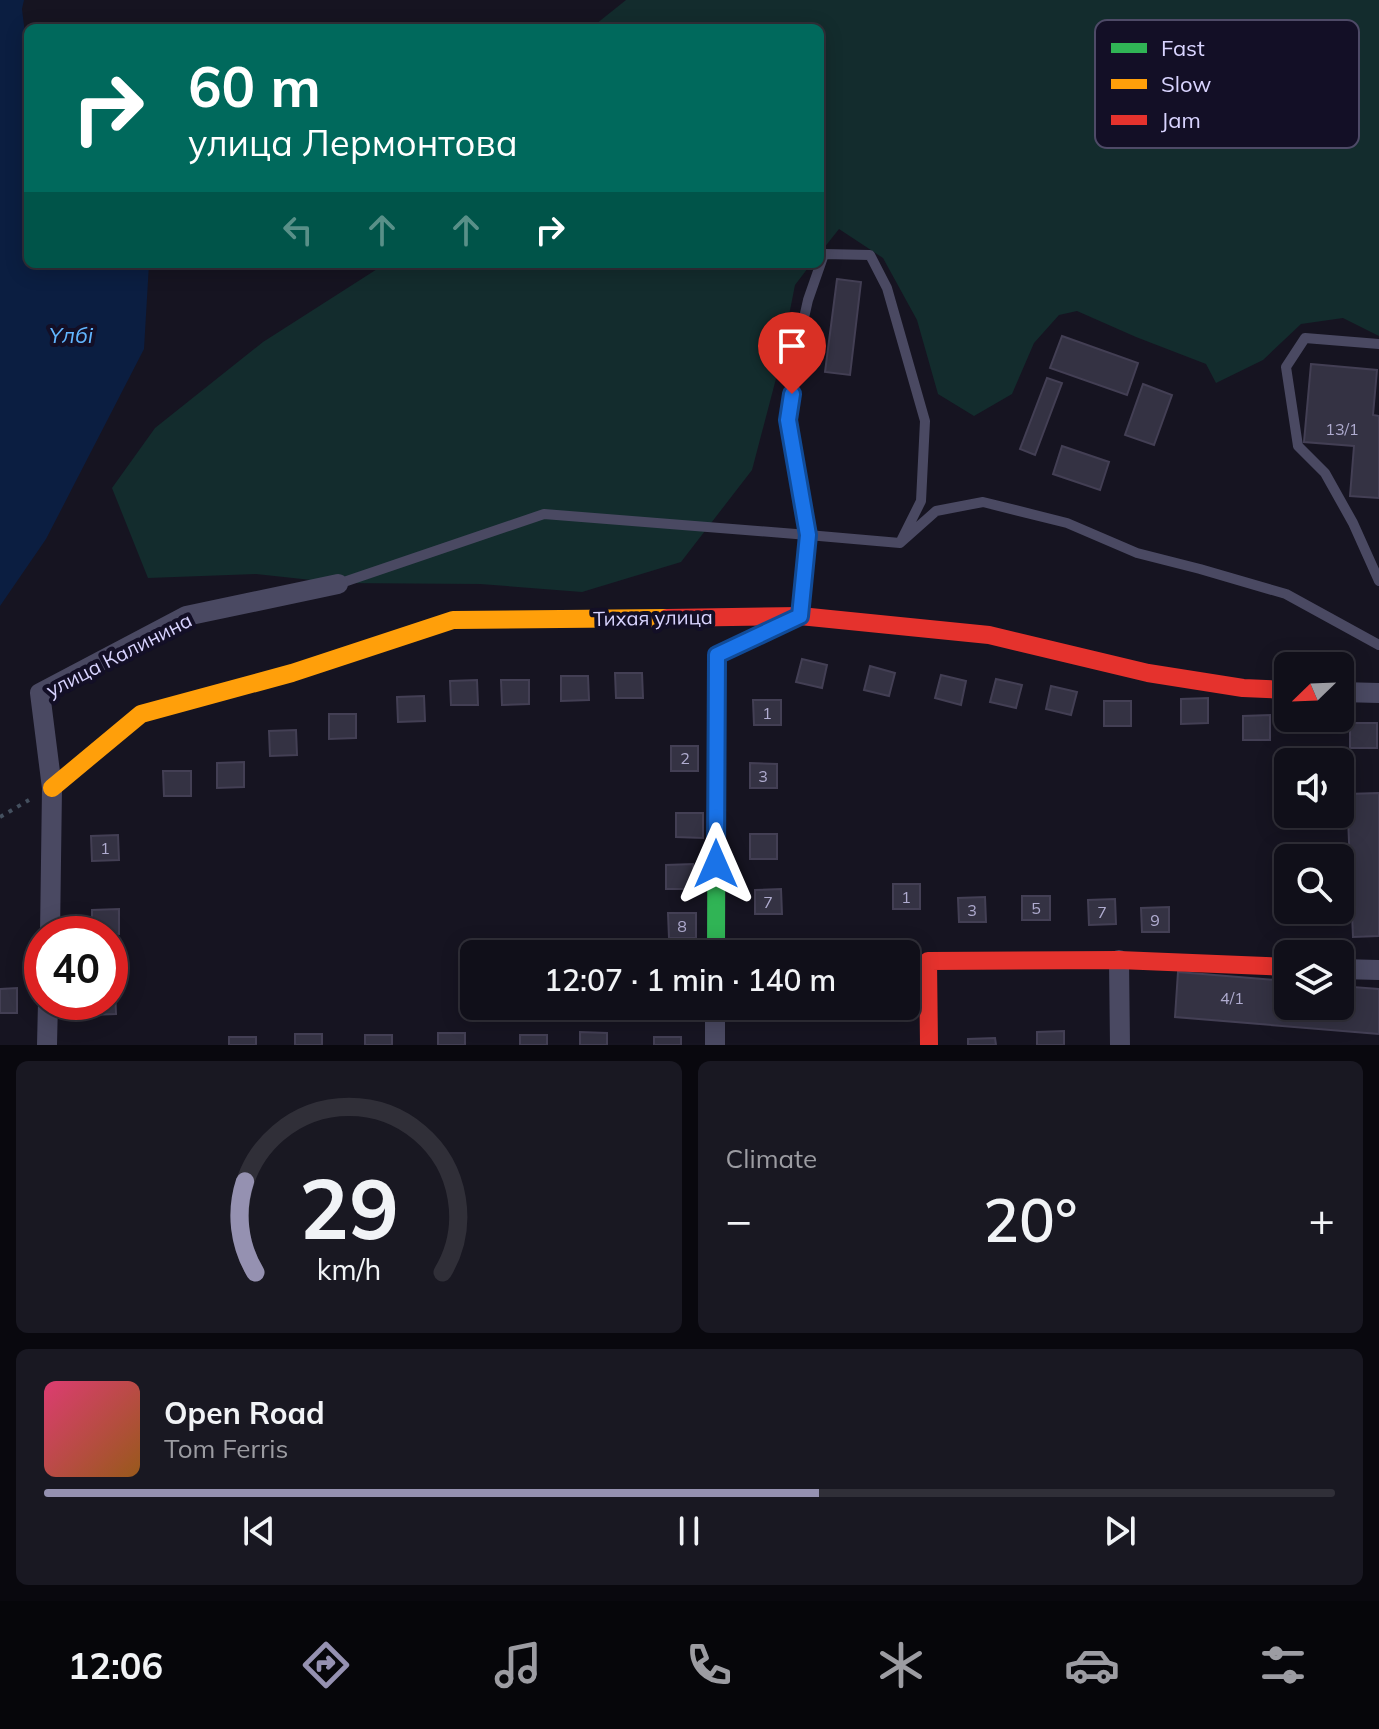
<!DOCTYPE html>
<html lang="en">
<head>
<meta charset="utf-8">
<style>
  body { margin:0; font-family:Mulish,sans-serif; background:#191822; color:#f1f3f6; height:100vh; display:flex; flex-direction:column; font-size:30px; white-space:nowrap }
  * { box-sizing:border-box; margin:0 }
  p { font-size:26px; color:#9c9ca2 }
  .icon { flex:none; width:44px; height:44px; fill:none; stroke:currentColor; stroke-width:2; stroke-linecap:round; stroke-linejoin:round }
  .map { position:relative; height:1045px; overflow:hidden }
  .sheet { display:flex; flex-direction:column; gap:16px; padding:16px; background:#09080e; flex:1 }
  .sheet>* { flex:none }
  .hud { position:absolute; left:24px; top:24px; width:800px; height:244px; border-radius:12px; box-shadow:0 4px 20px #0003,0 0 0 2px #302f38; background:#00695c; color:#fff; overflow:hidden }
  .needle { width:52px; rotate:247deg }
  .tools { position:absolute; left:1274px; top:652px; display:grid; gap:16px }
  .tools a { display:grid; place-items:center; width:80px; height:80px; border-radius:12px; background:#100f19; box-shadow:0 4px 20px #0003,0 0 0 2px #302f38; font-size:40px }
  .speed { position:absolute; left:24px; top:916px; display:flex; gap:16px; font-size:40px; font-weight:700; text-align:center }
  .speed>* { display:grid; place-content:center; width:104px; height:104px; border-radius:50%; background:#100f19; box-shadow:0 4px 20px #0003,0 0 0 2px #302f38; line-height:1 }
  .speed .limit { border:12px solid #d22; background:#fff; color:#111 }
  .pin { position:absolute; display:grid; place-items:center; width:68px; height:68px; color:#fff; margin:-82px -34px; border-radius:50% 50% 50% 0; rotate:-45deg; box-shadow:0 0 8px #0007 }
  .pin .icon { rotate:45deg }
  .me { position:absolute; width:88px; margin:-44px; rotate:0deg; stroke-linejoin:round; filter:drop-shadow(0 0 6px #0008) }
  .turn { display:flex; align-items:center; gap:28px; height:168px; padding:0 32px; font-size:36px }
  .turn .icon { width:104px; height:104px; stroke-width:2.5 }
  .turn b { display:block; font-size:56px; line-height:68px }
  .lanes { display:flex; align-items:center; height:76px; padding:0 32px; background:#0003; justify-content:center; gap:40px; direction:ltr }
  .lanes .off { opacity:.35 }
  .big { font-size:60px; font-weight:600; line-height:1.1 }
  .sheet .widget { flex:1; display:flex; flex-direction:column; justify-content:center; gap:12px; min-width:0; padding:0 28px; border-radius:12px; background:#191822 }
  .sheet .dial { align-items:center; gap:0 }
  .dial svg { height:208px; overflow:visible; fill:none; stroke:#302f38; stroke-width:7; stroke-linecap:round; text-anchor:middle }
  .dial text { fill:#f1f3f6; stroke:none }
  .song { display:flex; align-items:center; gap:24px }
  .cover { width:96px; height:96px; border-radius:12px; background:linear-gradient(135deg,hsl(340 70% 55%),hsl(30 70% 35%)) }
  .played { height:8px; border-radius:4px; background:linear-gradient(90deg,#9591b1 60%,#302f38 60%) }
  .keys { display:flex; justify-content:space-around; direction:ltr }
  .heat { display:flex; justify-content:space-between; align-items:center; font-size:44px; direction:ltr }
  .sheet .tiles { flex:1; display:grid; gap:16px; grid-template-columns:1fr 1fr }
  .widget:last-child { grid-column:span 2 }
  .trip { position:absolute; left:460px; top:940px; width:460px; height:80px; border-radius:12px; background:#100f19; box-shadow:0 4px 20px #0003,0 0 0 2px #302f38; font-weight:600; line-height:80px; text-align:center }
  .tab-bar { display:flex; height:128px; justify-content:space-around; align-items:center; background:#06060a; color:#9c9ca2 }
  .tab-bar .icon { width:56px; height:56px }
  .tab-bar .on { color:#9591b1 }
  .tab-bar b { font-size:36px; color:#f1f3f6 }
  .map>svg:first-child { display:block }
</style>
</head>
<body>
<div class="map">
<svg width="1379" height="1045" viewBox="0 0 1379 1045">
  <rect width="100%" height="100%" fill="#161421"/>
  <!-- green -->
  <path fill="#132c2d" d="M626,0H1379V336L1343,318L1301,324L1263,360L1216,383L1206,364L1136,337L1077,311L1059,315L1034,343L1012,394L974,416L938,394L917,320L883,258L839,229L820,253V28H591Z
    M385,264H811L795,285L778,371L752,470L681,562L582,592L480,584L339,583L256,574L148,578L112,488L155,428L263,342Z"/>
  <!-- water -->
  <path fill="#0b1e41" d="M0,0H24L22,9L28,58V264H149L144,349L46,539L0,606Z"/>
  <!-- building -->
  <path fill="#343243" stroke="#433f54" stroke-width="2" d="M837,279L861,282L850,375L825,372Z
    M1062,336L1138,363L1127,395L1050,368Z
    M1311,364L1377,370L1373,415L1379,416V498L1350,496L1354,446L1304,442Z
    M1047,378L1062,383L1035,455L1020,449Z
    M1143,384L1172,395L1154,445L1125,435Z
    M1062,446L1109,462L1100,490L1053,474Z
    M802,659L827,665L822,688L796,682Z
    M870,666L895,673L889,696L864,690Z
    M615,673H642L643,698H616Z
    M941,675L966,681L961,705L935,698Z
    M561,676H588L589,700L561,701Z
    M996,679L1022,685L1016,708L990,702Z
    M477,680L478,705H451L450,681Z
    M501,680H529V704L502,705Z
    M1051,686L1077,692L1071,715L1046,709Z
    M424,696L425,721L398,722L397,697Z
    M1208,698V723L1181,724V699Z
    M753,700H781V725H754Z
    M1104,701H1131V726H1104Z
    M329,714H356V738L329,739Z
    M1270,715V740H1243V716Z
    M1350,723H1377V748H1350Z
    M296,730L297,755L270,756L269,731Z
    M671,746H698V771H671Z
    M244,762V787L217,788V763Z
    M750,763L777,764V788H750Z
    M163,771H191V796H164Z
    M1379,793V936L1353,937L1347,794Z
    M676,813H703V838L676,837Z
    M750,834H777V859H750Z
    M118,835L119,860L92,861L91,836Z
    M693,864V889H666V865Z
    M893,884H920V909H893Z
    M781,889L782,914H755V890Z
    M1022,896H1050V920H1022Z
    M985,897L986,922H959L958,898Z
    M1115,899L1116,924L1089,925L1088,900Z
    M1169,907V932H1142L1141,908Z
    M119,909V934H92V910Z
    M668,913H696V938H669Z
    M1178,972L1288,981V1006H1340V986L1379,989V1034L1175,1017Z
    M17,988V1013H0V989Z
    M110,989H115L116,1014L89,1015L88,1002H110Z
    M1064,1031V1045H1037V1032Z
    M580,1032L607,1033V1045H580Z
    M438,1033H465V1045H438Z
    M295,1034H322V1045H295Z
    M365,1035H392V1045H365Z
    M520,1035H547V1045H520Z
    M229,1037H256V1045H229Z
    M654,1037H681V1045H654Z
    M995,1038L996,1045H968V1039Z"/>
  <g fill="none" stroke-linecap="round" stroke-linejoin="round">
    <!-- path -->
    <path stroke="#44505f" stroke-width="4" stroke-dasharray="4 6" stroke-linecap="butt" d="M0,817L29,800"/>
    <!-- lane -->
    <path stroke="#4a4962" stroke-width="10" d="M1379,344L1305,338L1286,367L1298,446L1325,473L1353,523L1379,581
      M338,584L544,514L808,535L788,420L799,340L808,300L824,254L870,255L887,288L925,421L921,501L900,543
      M800,614L808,535L900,543L936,511L983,502L1067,523L1137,553L1200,569L1286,594L1379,645"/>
    <!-- street -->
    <path stroke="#4a4962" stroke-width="20" d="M1340,692L1379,693
      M50,934L52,788L40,693L186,616L338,584
      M1119,960L1120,1045
      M1340,969L1379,970
      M47,1045L48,1002
      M715,1045V1006"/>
    <!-- fast -->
    <path stroke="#30b455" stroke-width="18" d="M716,954L717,655L792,619"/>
    <!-- slow -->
    <path stroke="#ff9f0a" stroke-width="18" d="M52,788L141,714L292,673L453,620L667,618"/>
    <!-- jam -->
    <path stroke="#e5322d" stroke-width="18" d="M667,618L800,616L989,635L1148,673L1243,688L1288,690
      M929,1045L928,961L1119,960L1288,967"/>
  </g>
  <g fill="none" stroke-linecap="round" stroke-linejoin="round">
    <defs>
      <path id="route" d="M716,864L717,655L800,616L808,535L788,420L792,394"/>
    </defs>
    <!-- route casing -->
    <use href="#route" stroke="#114b97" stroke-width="20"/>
    <!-- route -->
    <use href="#route" stroke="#1a73e8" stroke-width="14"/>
  </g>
  <g text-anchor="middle" stroke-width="8" stroke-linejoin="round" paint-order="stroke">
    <!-- number labels -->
    <g font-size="16" fill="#b0acd0">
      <text x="1342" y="435">13/1</text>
      <text x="767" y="719">1</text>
      <text x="685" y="764">2</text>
      <text x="763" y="782">3</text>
      <text x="105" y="854">1</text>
      <text x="906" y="903">1</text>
      <text x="768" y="908">7</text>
      <text x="1036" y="914">5</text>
      <text x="972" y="916">3</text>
      <text x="1102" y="918">7</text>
      <text x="1155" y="926">9</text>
      <text x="682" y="932">8</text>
      <text x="1232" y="1004">4/1</text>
    </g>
    <!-- street labels -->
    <g font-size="20" fill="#d9d4ff" stroke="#130f26">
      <text transform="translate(653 618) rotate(-1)" y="7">Тихая улица</text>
      <text transform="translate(119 655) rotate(-27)" y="7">улица Калинина</text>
    </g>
    <!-- water labels -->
    <g font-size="22" font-style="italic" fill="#62b6ff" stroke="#130f26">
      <text x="71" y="343">Үлбі</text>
    </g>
  </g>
  <!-- legend -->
  <rect x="1095" y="20" width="264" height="128" rx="12" fill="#130f26" stroke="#4e4a67" stroke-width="2"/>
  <rect x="1111" y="43" width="36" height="10" fill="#30b455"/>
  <rect x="1111" y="79" width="36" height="10" fill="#ff9f0a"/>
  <rect x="1111" y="115" width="36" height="10" fill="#e5322d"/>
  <g font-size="22" fill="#d9d4ff">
    <text x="1161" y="56">Fast</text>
    <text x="1161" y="92">Slow</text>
    <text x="1161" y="128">Jam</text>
  </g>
</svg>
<div class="tools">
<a><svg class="needle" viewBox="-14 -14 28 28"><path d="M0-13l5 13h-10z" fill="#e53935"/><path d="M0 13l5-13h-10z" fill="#9c9ca2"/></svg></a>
<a><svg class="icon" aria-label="sound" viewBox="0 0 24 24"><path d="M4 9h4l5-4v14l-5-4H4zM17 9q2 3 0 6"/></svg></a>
<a><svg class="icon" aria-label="search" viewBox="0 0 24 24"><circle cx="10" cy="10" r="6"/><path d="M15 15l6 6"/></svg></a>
<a><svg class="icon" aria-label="layers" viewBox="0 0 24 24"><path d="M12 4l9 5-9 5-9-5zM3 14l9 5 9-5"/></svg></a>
</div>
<div class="speed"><div class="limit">40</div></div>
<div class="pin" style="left:792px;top:394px;background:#d93025"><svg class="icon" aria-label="arrive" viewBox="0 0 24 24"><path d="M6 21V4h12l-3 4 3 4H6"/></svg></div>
<svg class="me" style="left:716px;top:864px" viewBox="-20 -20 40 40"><path d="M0-17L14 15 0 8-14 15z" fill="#1a73e8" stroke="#fff" stroke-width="4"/></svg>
<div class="trip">12:07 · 1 min · 140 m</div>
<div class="hud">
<div class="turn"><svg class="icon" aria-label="right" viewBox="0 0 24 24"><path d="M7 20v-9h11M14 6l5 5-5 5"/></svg><div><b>60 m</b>улица Лермонтова</div></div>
<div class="lanes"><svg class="icon off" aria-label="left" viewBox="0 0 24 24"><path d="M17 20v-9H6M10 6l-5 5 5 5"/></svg><svg class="icon off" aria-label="ahead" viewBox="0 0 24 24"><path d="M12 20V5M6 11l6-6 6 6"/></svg><svg class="icon off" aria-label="ahead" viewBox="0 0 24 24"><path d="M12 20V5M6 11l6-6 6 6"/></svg><svg class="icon" aria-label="right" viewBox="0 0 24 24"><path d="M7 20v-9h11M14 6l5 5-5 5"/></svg></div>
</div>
</div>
<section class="sheet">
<div class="tiles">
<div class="widget dial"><svg viewBox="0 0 100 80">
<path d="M14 69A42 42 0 1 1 86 69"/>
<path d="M14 69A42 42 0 0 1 10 34" stroke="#9591b1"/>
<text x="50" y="56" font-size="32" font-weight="700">29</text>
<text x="50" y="72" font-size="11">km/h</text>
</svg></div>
<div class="widget"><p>Climate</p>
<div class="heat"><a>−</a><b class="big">20°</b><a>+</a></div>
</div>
<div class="widget">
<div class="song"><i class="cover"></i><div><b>Open Road</b><p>Tom Ferris</p></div></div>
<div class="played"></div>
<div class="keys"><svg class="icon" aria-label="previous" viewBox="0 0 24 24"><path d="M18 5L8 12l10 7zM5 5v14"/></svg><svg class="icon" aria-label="pause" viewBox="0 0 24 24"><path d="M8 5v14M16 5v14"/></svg><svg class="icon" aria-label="next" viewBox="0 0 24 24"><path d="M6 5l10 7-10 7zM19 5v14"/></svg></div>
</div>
</div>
</section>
<nav class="tab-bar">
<b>12:06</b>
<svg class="icon on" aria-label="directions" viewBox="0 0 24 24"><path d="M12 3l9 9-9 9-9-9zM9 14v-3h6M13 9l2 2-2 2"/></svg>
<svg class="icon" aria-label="music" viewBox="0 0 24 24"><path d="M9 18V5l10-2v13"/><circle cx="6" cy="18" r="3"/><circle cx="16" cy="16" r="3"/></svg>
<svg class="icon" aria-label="phone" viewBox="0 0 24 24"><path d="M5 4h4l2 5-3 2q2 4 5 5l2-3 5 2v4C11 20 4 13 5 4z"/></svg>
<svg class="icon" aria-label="climate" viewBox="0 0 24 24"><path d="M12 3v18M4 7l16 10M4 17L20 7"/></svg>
<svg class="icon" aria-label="car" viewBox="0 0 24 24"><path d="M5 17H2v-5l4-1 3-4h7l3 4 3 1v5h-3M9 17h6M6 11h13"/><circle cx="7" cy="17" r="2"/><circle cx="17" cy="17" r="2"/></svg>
<svg class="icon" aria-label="filters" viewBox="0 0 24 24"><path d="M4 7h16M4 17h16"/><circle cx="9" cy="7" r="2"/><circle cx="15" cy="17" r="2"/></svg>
</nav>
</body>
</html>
